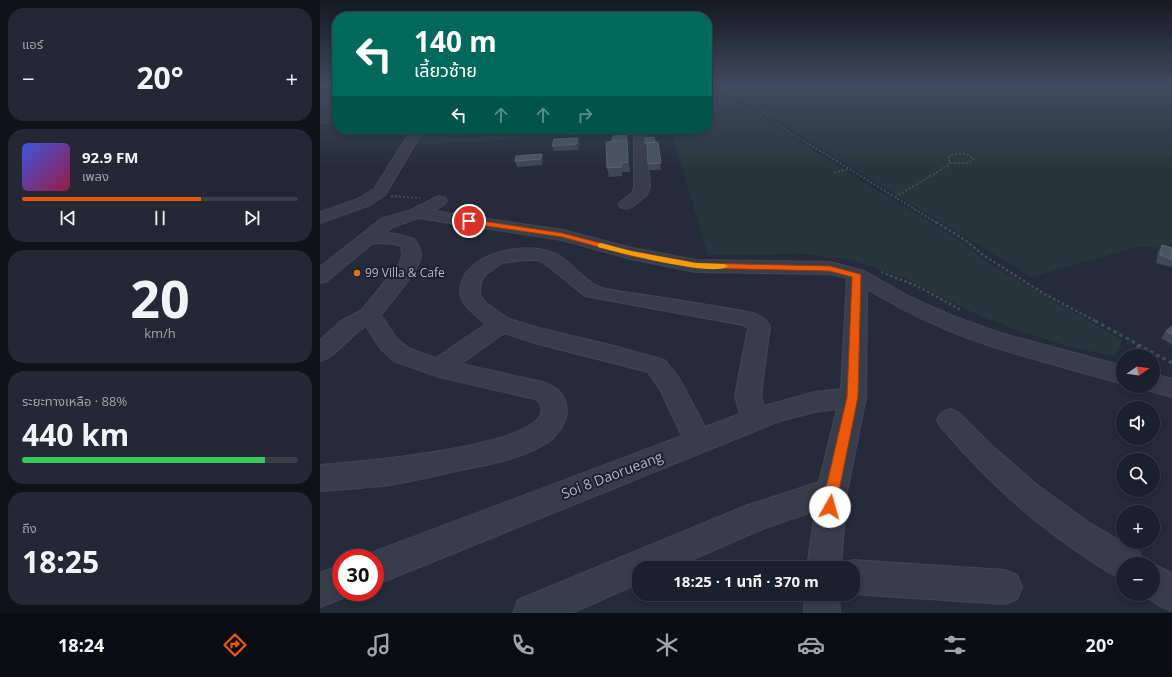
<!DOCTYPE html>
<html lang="th">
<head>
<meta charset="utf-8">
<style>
  body { margin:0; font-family:"Open Sans","Noto Sans Thai",sans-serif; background:#252834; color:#f1f3f6; height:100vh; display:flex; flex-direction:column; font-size:15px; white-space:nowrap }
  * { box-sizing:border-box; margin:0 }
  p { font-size:13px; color:#a0a3a9 }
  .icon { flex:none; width:22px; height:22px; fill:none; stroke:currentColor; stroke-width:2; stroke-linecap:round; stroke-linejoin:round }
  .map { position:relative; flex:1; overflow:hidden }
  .panel { display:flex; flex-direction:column; gap:8px; padding:8px; background:#0f1218; width:320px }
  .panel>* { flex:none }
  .hud { position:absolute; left:12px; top:12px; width:380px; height:122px; border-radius:16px; box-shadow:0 2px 6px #0003,0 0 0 1px #3a3e48; background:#00695c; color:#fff; overflow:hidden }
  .needle { width:26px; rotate:77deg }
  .tools { position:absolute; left:796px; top:349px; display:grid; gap:8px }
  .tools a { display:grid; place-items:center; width:44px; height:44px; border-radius:50%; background:#1c202c; box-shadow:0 2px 6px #0003,0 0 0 1px #3a3e48; font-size:20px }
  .speed { position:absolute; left:12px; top:549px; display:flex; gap:8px; font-size:20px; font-weight:700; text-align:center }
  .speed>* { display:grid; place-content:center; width:52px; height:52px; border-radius:50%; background:#1c202c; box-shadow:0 2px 6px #0003,0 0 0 1px #3a3e48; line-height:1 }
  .speed .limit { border:6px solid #d22; background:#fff; color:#111 }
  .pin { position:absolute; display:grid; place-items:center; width:34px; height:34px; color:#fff; margin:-17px; border:2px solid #fff; border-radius:50%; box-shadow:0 1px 4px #0007 }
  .me { position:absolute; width:44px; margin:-22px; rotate:7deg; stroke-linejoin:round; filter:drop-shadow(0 0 3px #0008) }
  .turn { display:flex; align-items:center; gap:14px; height:84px; padding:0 16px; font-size:18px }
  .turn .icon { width:52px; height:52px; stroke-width:2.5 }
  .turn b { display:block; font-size:28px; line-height:34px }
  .lanes { display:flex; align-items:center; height:38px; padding:0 16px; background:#0003; justify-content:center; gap:20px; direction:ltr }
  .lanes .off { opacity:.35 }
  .big { font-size:30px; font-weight:700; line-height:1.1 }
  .panel .card { flex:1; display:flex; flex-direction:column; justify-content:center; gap:6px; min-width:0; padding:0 14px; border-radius:16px; background:#252834 }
  .panel .dial { align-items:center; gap:0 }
  .dial b { font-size:52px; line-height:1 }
  .song { display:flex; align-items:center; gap:12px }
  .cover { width:48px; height:48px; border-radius:6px; background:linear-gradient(135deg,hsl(230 70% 55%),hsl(340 70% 35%)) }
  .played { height:4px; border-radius:2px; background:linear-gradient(90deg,#ea580c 65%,#3a3e48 65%) }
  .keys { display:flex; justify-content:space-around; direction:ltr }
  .heat { display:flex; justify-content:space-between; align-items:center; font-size:22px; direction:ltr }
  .charge { height:6px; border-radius:3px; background:linear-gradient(90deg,#34c759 88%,#3a3e48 0) }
  .trip { position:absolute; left:312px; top:561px; width:228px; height:40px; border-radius:16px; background:#1c202c; box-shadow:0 2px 6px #0003,0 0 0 1px #3a3e48; font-weight:700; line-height:40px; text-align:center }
  .dock { display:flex; height:64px; justify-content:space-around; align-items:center; background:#0b0d12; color:#a0a3a9 }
  .dock .icon { width:28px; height:28px }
  .dock .selected { color:#ea580c }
  .dock b { font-size:18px; color:#f1f3f6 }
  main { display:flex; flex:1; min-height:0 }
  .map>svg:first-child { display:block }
</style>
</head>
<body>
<main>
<section class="panel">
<div class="card"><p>แอร์</p>
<div class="heat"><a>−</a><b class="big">20°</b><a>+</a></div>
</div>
<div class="card">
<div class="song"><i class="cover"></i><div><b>92.9 FM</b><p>เพลง</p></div></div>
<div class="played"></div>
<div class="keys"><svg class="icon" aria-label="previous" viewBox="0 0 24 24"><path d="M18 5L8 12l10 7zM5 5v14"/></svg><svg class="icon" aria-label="pause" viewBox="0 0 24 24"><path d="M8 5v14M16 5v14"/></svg><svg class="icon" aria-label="next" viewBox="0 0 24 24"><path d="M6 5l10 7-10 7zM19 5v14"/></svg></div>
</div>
<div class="card dial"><b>20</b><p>km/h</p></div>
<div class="card"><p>ระยะทางเหลือ · 88%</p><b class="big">440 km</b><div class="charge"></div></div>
<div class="card"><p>ถึง</p><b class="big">18:25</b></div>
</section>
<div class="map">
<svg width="852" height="613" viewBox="0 0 852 613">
  <rect width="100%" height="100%" fill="#252b3a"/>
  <!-- green -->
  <path fill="#27363b" d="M0,85H17V119L0,122Z
    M387,85H397L456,126L547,184L628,233L673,266L802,340L795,356L755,348L702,332L656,314L583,277L527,259L482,254L388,255L351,130L96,145L105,129H387Z
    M402,85H852V249L821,246L711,277L508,153Z"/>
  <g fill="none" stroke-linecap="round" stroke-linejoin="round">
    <defs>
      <path id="minor" d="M92,129H104L65,195L50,205L0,223V212L38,199L54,189Z
        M320,131L324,132L326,135L330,187L327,195L312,207L306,209L300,207L298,204L312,193L314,187V135L316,132Z
        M119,196L125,198L127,201L125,204L114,211L243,230L312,248L376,260L510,262L544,271L592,298L633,316L680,333L803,366V384C757,371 710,359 665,344C624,331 584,311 547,289L546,397L527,492L521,565L533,560L685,570L697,575L702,587L697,599L685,604L533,594V568H487L495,511L442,529L353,568H319V583L252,613H193L198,600L425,506L499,482L517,409L495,412L460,421L55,585V558H42L43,556L362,436L340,389L328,372L215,343L184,333L141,364L222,382C235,386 243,391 246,405C250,419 238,435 227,443C204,458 168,465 141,470C117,475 93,481 69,485C47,488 23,489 0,491V465C40,462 198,448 219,417C223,412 221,408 220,403L215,399L119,377L74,361L60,348L46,326C29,335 18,356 0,361V340L21,321L42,310L79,264L82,256L81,246L74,244L53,243L7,281L0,283V267L61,219L91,210ZM98,218L242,240L311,259L376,272L510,274L527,278L521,389L495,392L444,406L441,396L450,326C445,318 438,314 429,312C394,306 359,300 324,295C310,292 293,292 279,287C267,283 249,260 236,254C207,240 144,252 140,289C139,304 156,316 166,324L116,358L90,349L76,338L61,315C71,302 98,272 101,256C102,250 98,244 94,239L76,234L65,233L73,227ZM203,260H216L223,262L265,296L423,325L428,328L415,396L420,414L385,427L359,378L344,360L294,346L219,328L189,319L166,303L160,295L161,282L165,275L182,263Z
        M833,374L852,379V397L824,389L822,386H833Z
        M630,409L639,413L669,443L717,485L768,522L819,552L824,564H803V579C788,573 774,563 761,554C708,519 662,475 621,427L617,420L621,413Z
        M833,564L852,573V611L840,606L822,594H833Z
        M21,565V592H34L33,594L0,607V573Z
        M485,594H519L520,613H484Z"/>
    </defs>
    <!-- minor casing -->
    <use href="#minor" stroke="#414654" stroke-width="2"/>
    <!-- path-far3 -->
    <path stroke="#404f54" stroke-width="1.5" stroke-dasharray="1.5 1.5" stroke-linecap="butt" d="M399,85L434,106L467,131L491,145
      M0,123L17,120"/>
    <!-- path-far2 -->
    <path stroke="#404f54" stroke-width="2" stroke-dasharray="2 2" stroke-linecap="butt" d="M489,144L617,223
      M635,154H646L654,159L648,163H629V156Z
      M514,173L528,169
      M71,196L100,198
      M575,197L629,165V163"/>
    <!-- path-far1 -->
    <path stroke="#404f54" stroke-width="2.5" stroke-dasharray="2.5 2.5" stroke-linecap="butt" d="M616,222L645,240L663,255L723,293L777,322
      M561,272L597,286L641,310"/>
    <!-- path -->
    <path stroke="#404f54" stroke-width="3" stroke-dasharray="3.5 3.5" stroke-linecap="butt" d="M775,321L852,363
      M817,345L825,356"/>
    <!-- minor -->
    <use href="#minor" fill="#383d4b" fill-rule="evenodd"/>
  </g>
  <!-- wall -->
  <path fill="#404758" d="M307,135L310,172H302V176L289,177L287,168L292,141Z
    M325,138L335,142H338L341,170H329L327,146H325Z
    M260,144L258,150L234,151L232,146Z
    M222,154L223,160L222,165L197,167L195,161Z
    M842,245L852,248V266L851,267L836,263L838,252Z
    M852,326V345L841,338L846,331Z"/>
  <!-- shaded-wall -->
  <path fill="#303647" d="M307,135L308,149L310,172L306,141Z
    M258,138L260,144L258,150L257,144Z
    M222,154L223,160L222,165L221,159Z"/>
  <!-- building -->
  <path fill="#4c5364" stroke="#5c6373" d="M307,135L306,140L292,141L293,136Z
    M334,137L335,142L325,143V138Z
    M258,138L257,144L232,146L234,139Z
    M307,140L308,162L301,163V167L287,168L286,142Z
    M338,142L341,163L328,164L327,143Z
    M222,154L221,159L195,161L196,156Z
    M842,245L852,248V259L840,255Z
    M852,326V334L846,331Z"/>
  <!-- sky -->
  <linearGradient id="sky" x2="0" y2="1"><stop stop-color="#141820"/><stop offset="0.5" stop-color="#404a60"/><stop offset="1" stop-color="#404a60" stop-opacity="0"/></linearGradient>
  <rect width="852" height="170" fill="url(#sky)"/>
  <!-- route -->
  <path fill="#ea580c" stroke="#983908" d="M149,219L242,233L311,251L376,263L510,266L540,274L541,275L538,397L515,511L510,513L506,511L504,507L505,492L527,397L532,277L509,271L376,268L311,256L242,237L146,223V220Z"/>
  <!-- slow -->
  <path fill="#f59e0b" d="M281,243L311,251L376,263L404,264L408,266C396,278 297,252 278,247V244Z"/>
  <!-- markers -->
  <circle fill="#e8710a" stroke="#1d2230" stroke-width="1.5" cx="37" cy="273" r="4"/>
  <g text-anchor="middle" stroke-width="4" stroke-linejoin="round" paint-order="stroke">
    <!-- poi labels -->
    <g font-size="12" fill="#b4b8c6" stroke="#1d2230" text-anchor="start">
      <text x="45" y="277">99 Villa &amp; Cafe</text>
    </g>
    <!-- near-street labels -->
    <g font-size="14" fill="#b4b8c6" stroke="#1d2230">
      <text transform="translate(292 475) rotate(-21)" y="5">Soi 8 Daorueang</text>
    </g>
  </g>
</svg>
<div class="tools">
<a><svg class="needle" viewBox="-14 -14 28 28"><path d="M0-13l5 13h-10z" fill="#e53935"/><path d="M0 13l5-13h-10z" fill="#a0a3a9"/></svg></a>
<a><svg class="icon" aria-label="sound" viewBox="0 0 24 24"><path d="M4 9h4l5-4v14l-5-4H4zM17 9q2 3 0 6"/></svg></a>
<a><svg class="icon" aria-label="search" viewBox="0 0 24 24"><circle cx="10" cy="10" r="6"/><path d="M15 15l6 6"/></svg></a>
<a>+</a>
<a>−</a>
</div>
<div class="speed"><div class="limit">30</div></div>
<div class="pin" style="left:149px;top:221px;background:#d93025"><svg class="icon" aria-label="arrive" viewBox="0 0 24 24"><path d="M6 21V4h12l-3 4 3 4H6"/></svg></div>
<svg class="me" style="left:510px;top:507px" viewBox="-20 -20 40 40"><circle r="19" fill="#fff"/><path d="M0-13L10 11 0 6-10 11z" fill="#ea580c"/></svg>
<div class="trip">18:25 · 1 นาที · 370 m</div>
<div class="hud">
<div class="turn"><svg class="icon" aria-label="left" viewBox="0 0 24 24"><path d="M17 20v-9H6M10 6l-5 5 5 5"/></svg><div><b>140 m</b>เลี้ยวซ้าย</div></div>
<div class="lanes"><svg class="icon" aria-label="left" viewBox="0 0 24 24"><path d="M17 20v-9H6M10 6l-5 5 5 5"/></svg><svg class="icon off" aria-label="ahead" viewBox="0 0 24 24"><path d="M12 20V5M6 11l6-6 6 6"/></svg><svg class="icon off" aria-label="ahead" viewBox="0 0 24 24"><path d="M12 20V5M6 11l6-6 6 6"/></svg><svg class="icon off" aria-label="right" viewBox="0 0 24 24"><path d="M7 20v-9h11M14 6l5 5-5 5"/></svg></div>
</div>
</div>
</main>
<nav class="dock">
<b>18:24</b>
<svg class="icon selected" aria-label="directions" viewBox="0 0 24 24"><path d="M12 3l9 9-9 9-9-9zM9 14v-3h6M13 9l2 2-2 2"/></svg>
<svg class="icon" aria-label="music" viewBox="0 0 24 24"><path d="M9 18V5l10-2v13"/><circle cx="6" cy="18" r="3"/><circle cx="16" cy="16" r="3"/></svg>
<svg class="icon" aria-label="phone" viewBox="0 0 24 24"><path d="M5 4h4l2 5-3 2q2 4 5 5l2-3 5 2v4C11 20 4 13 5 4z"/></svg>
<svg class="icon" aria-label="climate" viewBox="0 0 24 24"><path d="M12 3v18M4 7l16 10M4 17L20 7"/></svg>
<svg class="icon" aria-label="car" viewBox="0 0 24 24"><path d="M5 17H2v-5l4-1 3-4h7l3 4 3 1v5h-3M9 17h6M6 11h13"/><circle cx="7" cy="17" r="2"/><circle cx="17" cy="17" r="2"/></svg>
<svg class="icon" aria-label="filters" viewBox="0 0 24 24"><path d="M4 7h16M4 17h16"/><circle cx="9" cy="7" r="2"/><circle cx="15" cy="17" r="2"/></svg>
<b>20°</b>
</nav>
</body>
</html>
